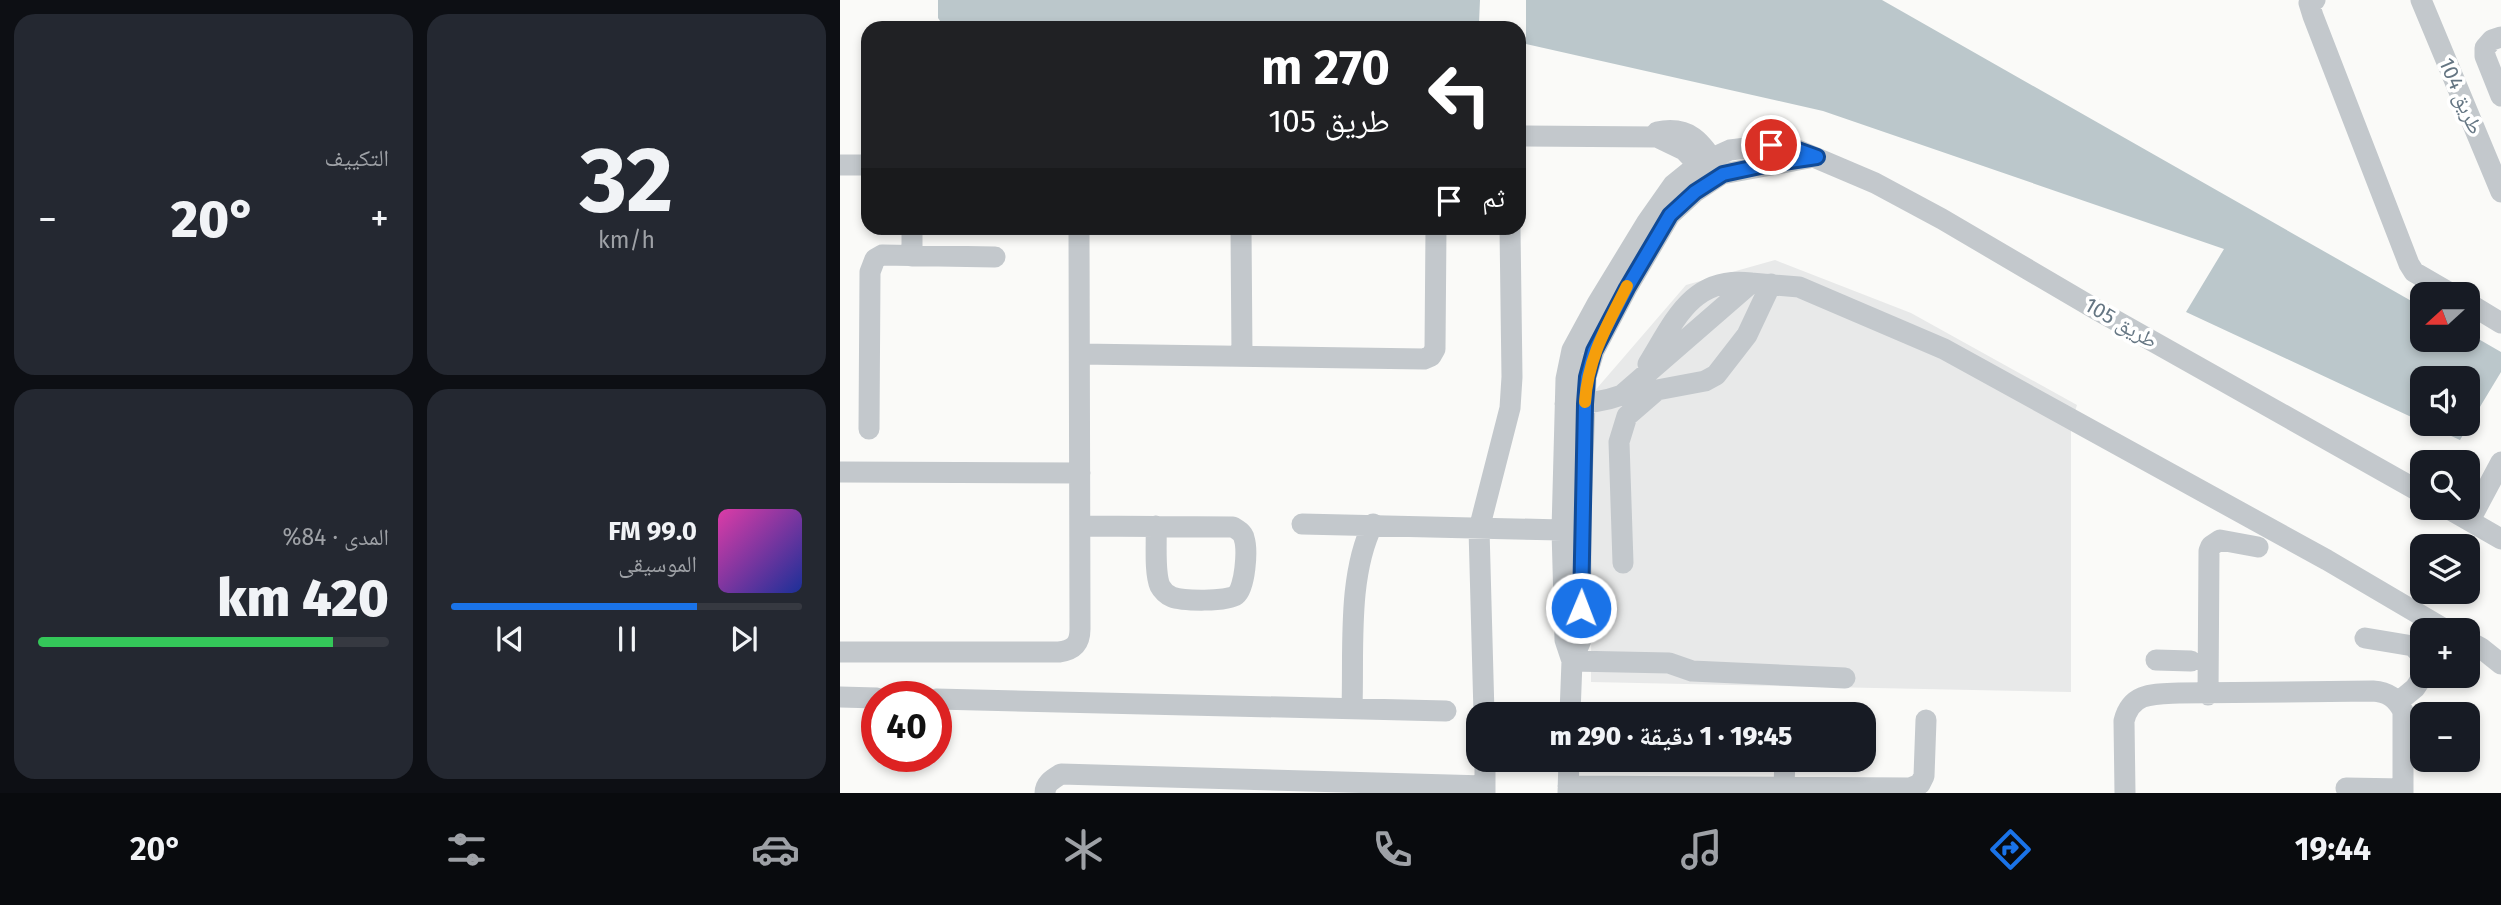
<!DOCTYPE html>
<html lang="ar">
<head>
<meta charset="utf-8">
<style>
  body { margin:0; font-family:"Fira Sans","Noto Naskh Arabic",sans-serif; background:#242831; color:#f1f3f6; direction:rtl; height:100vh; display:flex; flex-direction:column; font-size:26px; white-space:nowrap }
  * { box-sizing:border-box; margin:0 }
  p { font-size:23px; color:#9ea1a6 }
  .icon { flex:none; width:38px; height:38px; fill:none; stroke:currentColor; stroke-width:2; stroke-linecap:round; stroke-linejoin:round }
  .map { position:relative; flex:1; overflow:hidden; direction:ltr }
  .drawer { display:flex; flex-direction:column; gap:14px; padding:14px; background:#0d0f14; width:840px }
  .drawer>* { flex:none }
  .top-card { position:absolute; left:21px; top:21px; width:665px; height:214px; border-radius:21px; box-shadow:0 4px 10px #0003; direction:rtl; background:#202124; color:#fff; overflow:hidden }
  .needle { width:46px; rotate:249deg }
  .fabs { position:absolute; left:1570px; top:282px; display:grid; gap:14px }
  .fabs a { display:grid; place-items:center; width:70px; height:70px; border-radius:14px; background:#171b24; box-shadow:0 4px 10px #0003; font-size:35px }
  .speed { position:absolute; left:21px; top:681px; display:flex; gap:14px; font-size:35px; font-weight:700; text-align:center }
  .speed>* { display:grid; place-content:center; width:91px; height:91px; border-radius:50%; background:#171b24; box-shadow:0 4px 10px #0003; line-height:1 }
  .speed .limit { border:10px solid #d22; background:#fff; color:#111 }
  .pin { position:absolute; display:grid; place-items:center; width:60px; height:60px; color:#fff; margin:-30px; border:4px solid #fff; border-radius:50%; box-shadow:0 2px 7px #0007 }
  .me { position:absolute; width:77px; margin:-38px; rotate:1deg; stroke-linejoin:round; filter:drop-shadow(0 0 5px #0008) }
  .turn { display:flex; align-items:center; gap:24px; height:147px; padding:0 21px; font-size:32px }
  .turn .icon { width:91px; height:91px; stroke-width:2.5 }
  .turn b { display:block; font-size:49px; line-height:60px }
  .then { display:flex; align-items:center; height:66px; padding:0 21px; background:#0003; gap:14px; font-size:26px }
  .big { font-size:52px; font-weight:800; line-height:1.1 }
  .drawer .tile { flex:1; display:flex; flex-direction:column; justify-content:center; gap:10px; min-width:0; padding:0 24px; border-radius:21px; background:#242831 }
  .drawer .dial { align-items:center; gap:0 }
  .dial b { font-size:91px; line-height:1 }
  .song { display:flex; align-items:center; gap:21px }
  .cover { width:84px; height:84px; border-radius:10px; background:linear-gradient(135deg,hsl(320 70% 55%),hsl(230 70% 35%)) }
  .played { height:7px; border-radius:4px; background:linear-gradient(90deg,#1a73e8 70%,#363941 70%) }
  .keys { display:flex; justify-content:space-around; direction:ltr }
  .heat { display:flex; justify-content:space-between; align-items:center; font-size:38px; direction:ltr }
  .charge { height:10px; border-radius:5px; background:linear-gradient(90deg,#34c759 84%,#363941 0) }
  .drawer .tiles { flex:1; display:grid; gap:14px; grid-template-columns:repeat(2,1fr) }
  .trip { position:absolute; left:626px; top:702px; width:410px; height:70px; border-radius:21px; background:#171b24; box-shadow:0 4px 10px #0003; font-weight:800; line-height:70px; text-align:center; direction:rtl }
  .tabs { display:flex; height:112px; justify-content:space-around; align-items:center; background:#090b0e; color:#9ea1a6 }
  .tabs .icon { width:49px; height:49px }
  .tabs .selected { color:#1a73e8 }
  .tabs b { font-size:32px; color:#f1f3f6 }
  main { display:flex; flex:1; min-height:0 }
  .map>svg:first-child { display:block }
</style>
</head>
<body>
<main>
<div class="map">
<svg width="1661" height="793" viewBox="0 0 1661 793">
  <rect width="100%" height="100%" fill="#fafaf8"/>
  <!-- built -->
  <path fill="#e8e9e9" d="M935,260L1071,313L1237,405L1231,424V692L751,682L752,394L846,285Z"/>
  <!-- water -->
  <path fill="#bbc7cb" d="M98,0H640L639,23L105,28L98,18Z
    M686,0H1042L1582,307V340H1628V333L1661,352V372L1620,440L1585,424H1628V378H1582V422L1346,312L1384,249L983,111L686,44Z"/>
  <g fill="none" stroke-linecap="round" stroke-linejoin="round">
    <!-- minor -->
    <path stroke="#c3c8cc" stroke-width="21" d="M1475,0L1469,3L1473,16L1569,264L1574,272L1612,294
      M1581,0L1661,192
      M1661,37L1652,40L1645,48V56L1661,96
      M817,132C852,125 862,144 879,170
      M679,136L817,137L844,150L868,175
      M0,165H28
      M401,228L402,356
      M72,256V228
      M1628,303L1661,323
      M240,354L584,359L591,356L595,349L596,228
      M808,364C834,322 852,275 911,283
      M725,404C745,404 763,402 782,395L911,283L959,287L1104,349L1487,560L1606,630
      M29,429L30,272L35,259L42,255L155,257
      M0,472L240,473
      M1607,508L1661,539
      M1630,520L1661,462
      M462,524L722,530
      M240,526L393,527C398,530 403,533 404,538C408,550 405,588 396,595C387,602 342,601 332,597C327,595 322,590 320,586C314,572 317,542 316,526
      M783,563L779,442L787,416L817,390L865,381L876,375L907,335L931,284
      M1525,638L1573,646L1582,656
      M1628,641L1641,648L1661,664
      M0,652H219C234,650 240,644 240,629L239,228
      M1316,660L1351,661
      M732,661L741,640V509L745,404L746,377L754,351L787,288L830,215L855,192L882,174L969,158
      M732,661L829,663L852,671L1005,678
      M1368,695L1369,551L1371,546L1380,540L1418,547
      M0,697L37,698
      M96,699L606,711
      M1558,702L1575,688L1583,676
      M512,708C514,651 507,576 533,524
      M644,714L639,529L670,408L672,377L670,228
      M730,714L732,661L725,640L722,530L726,379L732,350L757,304L807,222L833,185L859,164L890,150L931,145L955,149L1035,183L1102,219L1257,310L1582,493
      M645,760V793
      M728,786L1070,788L1080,784L1084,776L1086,720
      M944,786L945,760
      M1506,788L1563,789
      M205,793C205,783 213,779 221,774L645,786
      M728,793L729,760
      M1285,793L1284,721C1291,692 1314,694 1339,693L1533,691C1548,692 1556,698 1563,711V793"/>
  </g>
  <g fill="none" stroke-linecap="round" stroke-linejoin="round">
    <defs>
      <path id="route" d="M741,608L745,404L747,377L754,351L787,288L830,215L855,192L883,174L930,164L977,157L955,149L931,145"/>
    </defs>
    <!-- route casing -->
    <use href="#route" stroke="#114b97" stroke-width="18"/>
    <!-- route -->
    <use href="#route" stroke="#1a73e8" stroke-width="12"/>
    <!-- slow -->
    <path stroke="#f59e0b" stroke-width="12" d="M745,402C748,357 767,326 787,286"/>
  </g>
  <g text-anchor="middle" stroke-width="7" stroke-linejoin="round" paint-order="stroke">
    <!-- street labels -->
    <g font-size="21" fill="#657683" stroke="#fff">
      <text transform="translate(1621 96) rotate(67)" y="7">طريق 104</text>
      <text transform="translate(1281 323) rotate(30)" y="7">طريق 105</text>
    </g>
  </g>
</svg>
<div class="fabs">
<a><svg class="needle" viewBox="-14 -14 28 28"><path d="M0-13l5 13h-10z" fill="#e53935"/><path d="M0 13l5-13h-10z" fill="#9ea1a6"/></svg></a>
<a><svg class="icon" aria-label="sound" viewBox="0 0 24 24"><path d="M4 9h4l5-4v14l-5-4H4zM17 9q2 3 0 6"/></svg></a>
<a><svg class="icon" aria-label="search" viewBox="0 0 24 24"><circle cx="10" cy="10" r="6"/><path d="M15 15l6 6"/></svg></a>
<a><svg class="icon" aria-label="layers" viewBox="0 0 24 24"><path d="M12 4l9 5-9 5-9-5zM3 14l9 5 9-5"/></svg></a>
<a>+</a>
<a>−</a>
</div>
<div class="speed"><div class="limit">40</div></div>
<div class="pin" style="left:931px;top:145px;background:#d93025"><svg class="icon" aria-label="arrive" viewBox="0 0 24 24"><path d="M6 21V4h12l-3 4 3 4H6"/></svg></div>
<svg class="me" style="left:741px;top:608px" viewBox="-20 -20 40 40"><circle r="17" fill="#1a73e8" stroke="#fff" stroke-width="3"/><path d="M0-11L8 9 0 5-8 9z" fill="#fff"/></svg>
<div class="trip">19:45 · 1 دقيقة · 290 m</div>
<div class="top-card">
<div class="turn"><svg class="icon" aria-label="left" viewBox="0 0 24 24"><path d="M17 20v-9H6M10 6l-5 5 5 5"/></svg><div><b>270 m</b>طريق 105</div></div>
<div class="then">ثم<svg class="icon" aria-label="arrive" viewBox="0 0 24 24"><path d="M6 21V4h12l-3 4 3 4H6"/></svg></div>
</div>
</div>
<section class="drawer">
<div class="tiles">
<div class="tile dial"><b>32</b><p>km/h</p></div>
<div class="tile"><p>التكييف</p>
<div class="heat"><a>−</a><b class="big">20°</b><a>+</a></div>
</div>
<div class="tile">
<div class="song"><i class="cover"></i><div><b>99.0 FM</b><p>الموسيقى</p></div></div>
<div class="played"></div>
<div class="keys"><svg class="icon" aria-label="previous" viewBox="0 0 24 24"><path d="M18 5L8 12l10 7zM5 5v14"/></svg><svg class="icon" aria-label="pause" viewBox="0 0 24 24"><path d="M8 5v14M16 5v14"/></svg><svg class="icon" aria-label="next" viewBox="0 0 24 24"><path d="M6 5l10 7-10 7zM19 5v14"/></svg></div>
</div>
<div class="tile"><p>المدى · 84%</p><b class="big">420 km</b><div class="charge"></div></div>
</div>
</section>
</main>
<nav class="tabs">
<b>19:44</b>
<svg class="icon selected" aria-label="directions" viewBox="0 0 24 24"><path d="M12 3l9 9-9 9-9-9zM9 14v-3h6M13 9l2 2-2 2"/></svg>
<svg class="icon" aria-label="music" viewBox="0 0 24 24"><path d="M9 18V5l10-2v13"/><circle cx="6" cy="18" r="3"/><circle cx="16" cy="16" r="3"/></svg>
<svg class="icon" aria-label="phone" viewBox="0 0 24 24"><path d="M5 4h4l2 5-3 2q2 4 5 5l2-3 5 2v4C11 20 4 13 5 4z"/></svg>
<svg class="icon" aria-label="climate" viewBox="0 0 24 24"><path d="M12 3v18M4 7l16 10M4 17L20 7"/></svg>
<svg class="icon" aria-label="car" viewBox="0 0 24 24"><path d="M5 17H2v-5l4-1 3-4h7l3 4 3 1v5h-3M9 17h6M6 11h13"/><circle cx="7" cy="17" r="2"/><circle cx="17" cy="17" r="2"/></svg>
<svg class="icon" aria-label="filters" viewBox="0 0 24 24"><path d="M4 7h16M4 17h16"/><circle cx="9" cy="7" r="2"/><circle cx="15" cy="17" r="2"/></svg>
<b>20°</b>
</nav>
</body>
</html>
